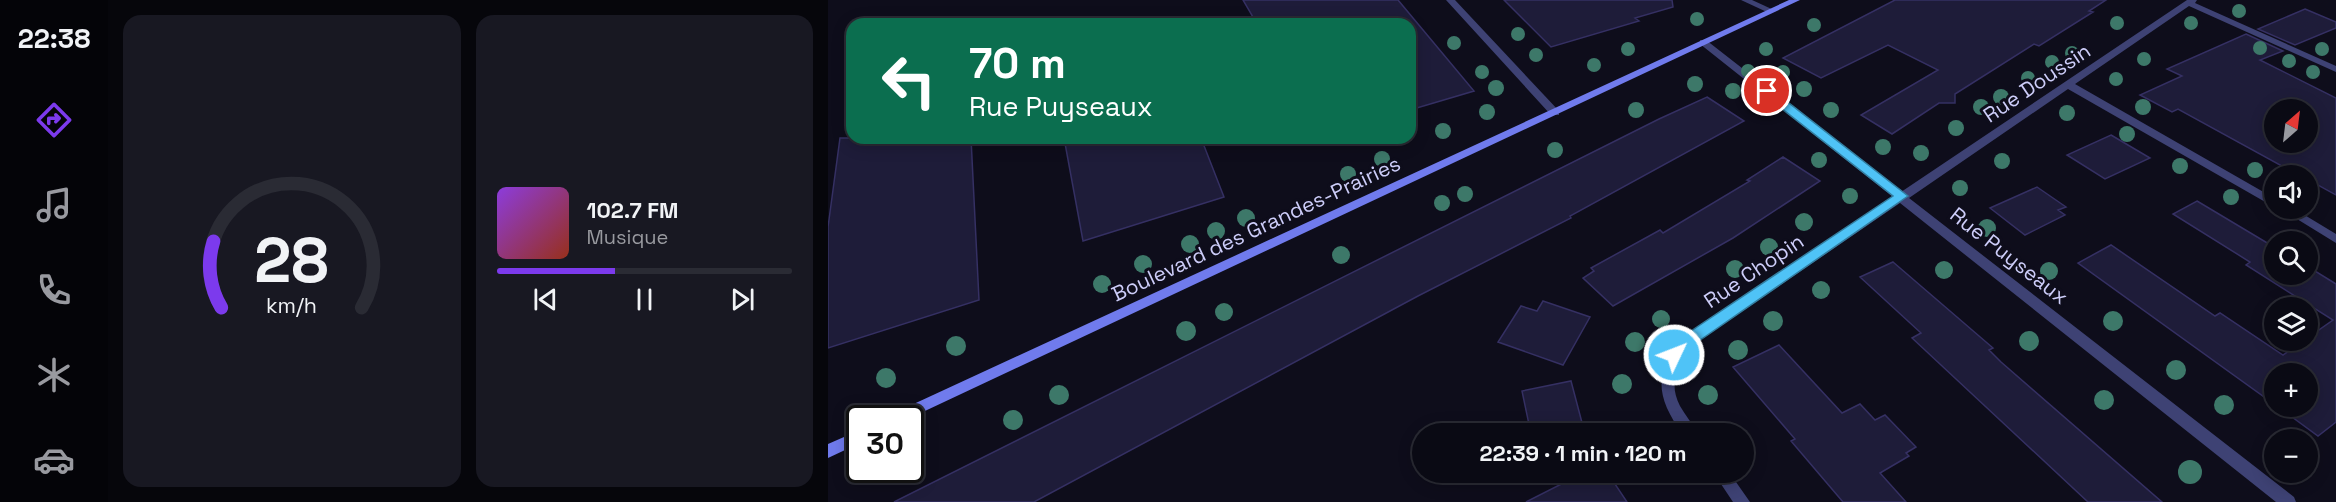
<!DOCTYPE html>
<html lang="fr">
<head>
<meta charset="utf-8">
<style>
  body { margin:0; font-family:"Space Grotesk",sans-serif; background:#181822; color:#f1f3f6; height:100vh; display:flex; flex-direction:column; font-size:22px; white-space:nowrap }
  * { box-sizing:border-box; margin:0 }
  p { font-size:20px; color:#999aa0 }
  .icon { flex:none; width:33px; height:33px; fill:none; stroke:currentColor; stroke-width:2; stroke-linecap:round; stroke-linejoin:round }
  .map { position:relative; flex:1; overflow:hidden }
  .sheet { display:flex; flex-direction:column; gap:15px; padding:15px; background:#06060b; width:720px }
  .sheet>* { flex:none }
  .top-card { position:absolute; left:18px; top:18px; width:570px; height:126px; border-radius:18px; box-shadow:0 3px 15px #0003,0 0 0 2px #2a2b34; background:#0b6e4f; color:#fff; overflow:hidden }
  .needle { width:39px; rotate:28deg }
  .fabs { position:absolute; left:1436px; top:99px; display:grid; gap:12px }
  .fabs a { display:grid; place-items:center; width:54px; height:54px; border-radius:50%; background:#0a0a14; box-shadow:0 3px 15px #0003,0 0 0 2px #2a2b34; font-size:30px }
  .speed { position:absolute; left:18px; top:405px; display:flex; gap:12px; font-size:30px; font-weight:700; text-align:center }
  .speed>* { display:grid; place-content:center; width:78px; height:78px; border-radius:50%; background:#0a0a14; box-shadow:0 3px 15px #0003,0 0 0 2px #2a2b34; line-height:1 }
  .speed .limit { border:3px solid #111; border-radius:9px; background:#fff; color:#111 }
  .pin { position:absolute; display:grid; place-items:center; width:51px; height:51px; color:#fff; margin:-26px; border:3px solid #fff; border-radius:50%; box-shadow:0 2px 6px #0007 }
  .me { position:absolute; width:66px; margin:-33px; rotate:47deg; stroke-linejoin:round; filter:drop-shadow(0 0 4px #0008) }
  .turn { display:flex; align-items:center; gap:21px; height:126px; padding:0 24px; font-size:27px }
  .turn .icon { width:78px; height:78px; stroke-width:2.5 }
  .turn b { display:block; font-size:42px; line-height:51px }
  .sheet .widget { flex:1; display:flex; flex-direction:column; justify-content:center; gap:9px; min-width:0; padding:0 21px; border-radius:18px; background:#181822 }
  .sheet .dial { align-items:center; gap:0 }
  .dial svg { height:156px; overflow:visible; fill:none; stroke:#2a2b34; stroke-width:7; stroke-linecap:round; text-anchor:middle }
  .dial text { fill:#f1f3f6; stroke:none }
  .song { display:flex; align-items:center; gap:18px }
  .cover { width:72px; height:72px; border-radius:9px; background:linear-gradient(135deg,hsl(270 70% 55%),hsl(10 70% 35%)) }
  .played { height:6px; border-radius:3px; background:linear-gradient(90deg,#7c3aed 40%,#2a2b34 40%) }
  .keys { display:flex; justify-content:space-around; direction:ltr }
  .sheet .tiles { flex:1; display:grid; gap:15px; grid-template-columns:repeat(2,1fr) }
  .trip { position:absolute; left:584px; top:423px; width:342px; height:60px; border-radius:30px; background:#0a0a14; box-shadow:0 3px 15px #0003,0 0 0 2px #2a2b34; font-weight:700; line-height:60px; text-align:center }
  main { display:flex; flex:1; min-height:0 }
  .tabs { display:flex; flex-direction:column; width:108px; justify-content:space-around; align-items:center; background:#040408; color:#999aa0 }
  .tabs .icon { width:42px; height:42px }
  .tabs .current { color:#7c3aed }
  .tabs b { font-size:27px; color:#f1f3f6 }
  .map>svg:first-child { display:block }
</style>
</head>
<body>
<main>
<nav class="tabs">
<b>22:38</b>
<svg class="icon current" aria-label="directions" viewBox="0 0 24 24"><path d="M12 3l9 9-9 9-9-9zM9 14v-3h6M13 9l2 2-2 2"/></svg>
<svg class="icon" aria-label="music" viewBox="0 0 24 24"><path d="M9 18V5l10-2v13"/><circle cx="6" cy="18" r="3"/><circle cx="16" cy="16" r="3"/></svg>
<svg class="icon" aria-label="phone" viewBox="0 0 24 24"><path d="M5 4h4l2 5-3 2q2 4 5 5l2-3 5 2v4C11 20 4 13 5 4z"/></svg>
<svg class="icon" aria-label="climate" viewBox="0 0 24 24"><path d="M12 3v18M4 7l16 10M4 17L20 7"/></svg>
<svg class="icon" aria-label="car" viewBox="0 0 24 24"><path d="M5 17H2v-5l4-1 3-4h7l3 4 3 1v5h-3M9 17h6M6 11h13"/><circle cx="7" cy="17" r="2"/><circle cx="17" cy="17" r="2"/></svg>
</nav>
<section class="sheet">
<div class="tiles">
<div class="widget dial"><svg viewBox="0 0 100 80">
<path d="M14 69A42 42 0 1 1 86 69"/>
<path d="M14 69A42 42 0 0 1 10 35" stroke="#7c3aed"/>
<text x="50" y="56" font-size="32" font-weight="700">28</text>
<text x="50" y="72" font-size="11">km/h</text>
</svg></div>
<div class="widget">
<div class="song"><i class="cover"></i><div><b>102.7 FM</b><p>Musique</p></div></div>
<div class="played"></div>
<div class="keys"><svg class="icon" aria-label="previous" viewBox="0 0 24 24"><path d="M18 5L8 12l10 7zM5 5v14"/></svg><svg class="icon" aria-label="pause" viewBox="0 0 24 24"><path d="M8 5v14M16 5v14"/></svg><svg class="icon" aria-label="next" viewBox="0 0 24 24"><path d="M6 5l10 7-10 7zM19 5v14"/></svg></div>
</div>
</div>
</section>
<div class="map">
<svg width="1508" height="502" viewBox="0 0 1508 502">
  <rect width="100%" height="100%" fill="#0e0d1b"/>
  <!-- building -->
  <path fill="#1e1c39" stroke="#353063" stroke-width="1.5" fill-rule="evenodd" d="M415,0H570L646,91L582,110V24H429Z
    M676,0H844L845,7L807,18L811,21L723,47Z
    M1067,0H1278L1261,11L1265,12L1211,46L1206,44L1127,94V103H1111L1064,134L1033,115L1110,70L1060,45L993,78L955,58Z
    M1477,9L1508,22V28L1467,45L1430,29Z
    M1418,34L1455,51L1432,60L1508,98V195L1479,179V176H1472L1350,109L1344,112L1312,95L1354,76L1339,69ZM1446,110H1479V142H1446Z
    M879,97L916,121L742,216L743,218L590,296L206,502H66L831,119Z
    M1283,135L1322,158L1277,179L1239,155Z
    M12,138H143L151,300L0,348V227Z
    M236,138H373L396,197L255,241Z
    M955,157L992,181L905,238L785,306L755,278L766,271L763,268L832,230L835,233L922,181L919,180Z
    M1209,187L1238,207L1230,210L1237,215L1197,235L1162,208Z
    M1369,201L1446,247V274H1479V266L1508,284V422L1490,436L1449,406H1479V374H1446V404L1250,263L1283,245L1387,316L1392,313L1455,355L1505,320L1418,265L1422,262L1345,214Z
    M1065,262L1165,348L1161,350L1173,362L1334,502H1260L1084,338L1093,333L1032,277Z
    M715,301L762,317L735,365L670,342L693,306L709,311Z
    M951,345L1014,413L1032,404L1047,420L1057,415L1088,447L1078,453L1081,456L1052,473L1078,502H1015L963,441L967,439L905,367Z
    M743,381L757,434H703L694,391Z
    M757,472H779L799,502H698Z"/>
  <g fill="none" stroke-linecap="round" stroke-linejoin="round">
    <!-- service -->
    <path fill="#3e4274" fill-rule="evenodd" d="M913,0H924L948,11L941,13Z"/>
    <!-- minor -->
    <path fill="#3e4274" fill-rule="evenodd" d="M618,0H627L731,111V115H723Z
      M1359,0H1369L1367,3L1508,66V72L1361,6L1247,84L1446,198V207L1240,89L1081,198L1466,497L1468,502H1448L1072,203L868,343C851,362 839,381 852,406C857,415 865,424 870,434H854C827,394 825,372 858,335L1065,197L872,44V40H878L1073,192Z
      M1451,208H1465L1508,234V243Z
      M885,472H901L922,502H905Z"/>
    <!-- secondary -->
    <path fill="#707bed" fill-rule="evenodd" d="M961,0H972L82,418H62L64,414Z
      M32,430V443L0,458V444Z"/>
  </g>
  <!-- trees -->
  <g fill="#3d7869">
    <circle cx="1411" cy="11" r="7"/>
    <circle cx="869" cy="19" r="7"/>
    <circle cx="1289" cy="23" r="7"/>
    <circle cx="1363" cy="23" r="7"/>
    <circle cx="986" cy="25" r="7"/>
    <circle cx="690" cy="34" r="7"/>
    <circle cx="626" cy="43" r="7"/>
    <circle cx="1432" cy="48" r="7"/>
    <circle cx="800" cy="49" r="7"/>
    <circle cx="938" cy="49" r="7"/>
    <circle cx="1494" cy="49" r="7"/>
    <circle cx="1244" cy="53" r="7"/>
    <circle cx="708" cy="55" r="7"/>
    <circle cx="1316" cy="59" r="7"/>
    <circle cx="1461" cy="61" r="7"/>
    <circle cx="1224" cy="62" r="7"/>
    <circle cx="766" cy="65" r="7"/>
    <circle cx="920" cy="71" r="7"/>
    <circle cx="654" cy="72" r="7"/>
    <circle cx="955" cy="72" r="7"/>
    <circle cx="1485" cy="72" r="7"/>
    <circle cx="1200" cy="78" r="7"/>
    <circle cx="1288" cy="79" r="7"/>
    <circle cx="867" cy="84" r="8"/>
    <circle cx="939" cy="86" r="8"/>
    <circle cx="668" cy="88" r="8"/>
    <circle cx="976" cy="89" r="8"/>
    <circle cx="905" cy="91" r="8"/>
    <circle cx="1173" cy="97" r="8"/>
    <circle cx="1153" cy="107" r="8"/>
    <circle cx="1315" cy="107" r="8"/>
    <circle cx="808" cy="110" r="8"/>
    <circle cx="1003" cy="110" r="8"/>
    <circle cx="659" cy="112" r="8"/>
    <circle cx="1239" cy="113" r="8"/>
    <circle cx="1128" cy="128" r="8"/>
    <circle cx="615" cy="131" r="8"/>
    <circle cx="1299" cy="134" r="8"/>
    <circle cx="1055" cy="147" r="8"/>
    <circle cx="727" cy="150" r="8"/>
    <circle cx="1093" cy="153" r="8"/>
    <circle cx="554" cy="159" r="8"/>
    <circle cx="991" cy="160" r="8"/>
    <circle cx="1174" cy="161" r="8"/>
    <circle cx="1352" cy="166" r="8"/>
    <circle cx="1427" cy="170" r="8"/>
    <circle cx="520" cy="174" r="8"/>
    <circle cx="1132" cy="188" r="8"/>
    <circle cx="637" cy="194" r="8"/>
    <circle cx="1022" cy="196" r="8"/>
    <circle cx="1403" cy="197" r="8"/>
    <circle cx="614" cy="203" r="8"/>
    <circle cx="418" cy="218" r="9"/>
    <circle cx="976" cy="222" r="9"/>
    <circle cx="1159" cy="228" r="9"/>
    <circle cx="388" cy="231" r="9"/>
    <circle cx="362" cy="244" r="9"/>
    <circle cx="941" cy="247" r="9"/>
    <circle cx="513" cy="255" r="9"/>
    <circle cx="315" cy="264" r="9"/>
    <circle cx="907" cy="269" r="9"/>
    <circle cx="1116" cy="270" r="9"/>
    <circle cx="1221" cy="271" r="9"/>
    <circle cx="274" cy="284" r="9"/>
    <circle cx="993" cy="290" r="9"/>
    <circle cx="396" cy="312" r="9"/>
    <circle cx="833" cy="319" r="9"/>
    <circle cx="945" cy="321" r="10"/>
    <circle cx="1285" cy="321" r="10"/>
    <circle cx="358" cy="331" r="10"/>
    <circle cx="1201" cy="341" r="10"/>
    <circle cx="807" cy="342" r="10"/>
    <circle cx="128" cy="346" r="10"/>
    <circle cx="910" cy="350" r="10"/>
    <circle cx="1348" cy="370" r="10"/>
    <circle cx="58" cy="378" r="10"/>
    <circle cx="794" cy="384" r="10"/>
    <circle cx="231" cy="395" r="10"/>
    <circle cx="880" cy="395" r="10"/>
    <circle cx="1276" cy="400" r="10"/>
    <circle cx="1396" cy="405" r="10"/>
    <circle cx="185" cy="420" r="10"/>
    <circle cx="1362" cy="472" r="12"/>
  </g>
  <!-- route -->
  <path fill="#4fc3f7" stroke="#337fa1" stroke-width="1.5" d="M935,89H943L1080,196L868,343L852,360H841L839,355L857,335L1065,196L935,94Z"/>
  <g text-anchor="middle" stroke-width="6" stroke-linejoin="round" paint-order="stroke">
    <!-- street labels -->
    <g font-size="21" fill="#cdcdf9" stroke="#0e0d1b">
      <text transform="translate(1209 83) rotate(-34)" y="7">Rue Doussin</text>
      <text transform="translate(428 229) rotate(-25)" y="7">Boulevard des Grandes-Prairies</text>
      <text transform="translate(1181 256) rotate(38)" y="7">Rue Puyseaux</text>
      <text transform="translate(926 271) rotate(-34)" y="7">Rue Chopin</text>
    </g>
  </g>
</svg>
<div class="fabs">
<a><svg class="needle" viewBox="-14 -14 28 28"><path d="M0-13l5 13h-10z" fill="#e53935"/><path d="M0 13l5-13h-10z" fill="#999aa0"/></svg></a>
<a><svg class="icon" aria-label="sound" viewBox="0 0 24 24"><path d="M4 9h4l5-4v14l-5-4H4zM17 9q2 3 0 6"/></svg></a>
<a><svg class="icon" aria-label="search" viewBox="0 0 24 24"><circle cx="10" cy="10" r="6"/><path d="M15 15l6 6"/></svg></a>
<a><svg class="icon" aria-label="layers" viewBox="0 0 24 24"><path d="M12 4l9 5-9 5-9-5zM3 14l9 5 9-5"/></svg></a>
<a>+</a>
<a>−</a>
</div>
<div class="speed"><div class="limit">30</div></div>
<div class="pin" style="left:939px;top:91px;background:#d93025"><svg class="icon" aria-label="arrive" viewBox="0 0 24 24"><path d="M6 21V4h12l-3 4 3 4H6"/></svg></div>
<svg class="me" style="left:846px;top:355px" viewBox="-20 -20 40 40"><circle r="17" fill="#4fc3f7" stroke="#fff" stroke-width="3"/><path d="M0-11L8 9 0 5-8 9z" fill="#fff"/></svg>
<div class="trip">22:39 · 1 min · 120 m</div>
<div class="top-card">
<div class="turn"><svg class="icon" aria-label="left" viewBox="0 0 24 24"><path d="M17 20v-9H6M10 6l-5 5 5 5"/></svg><div><b>70 m</b>Rue Puyseaux</div></div>
</div>
</div>
</main>
</body>
</html>
